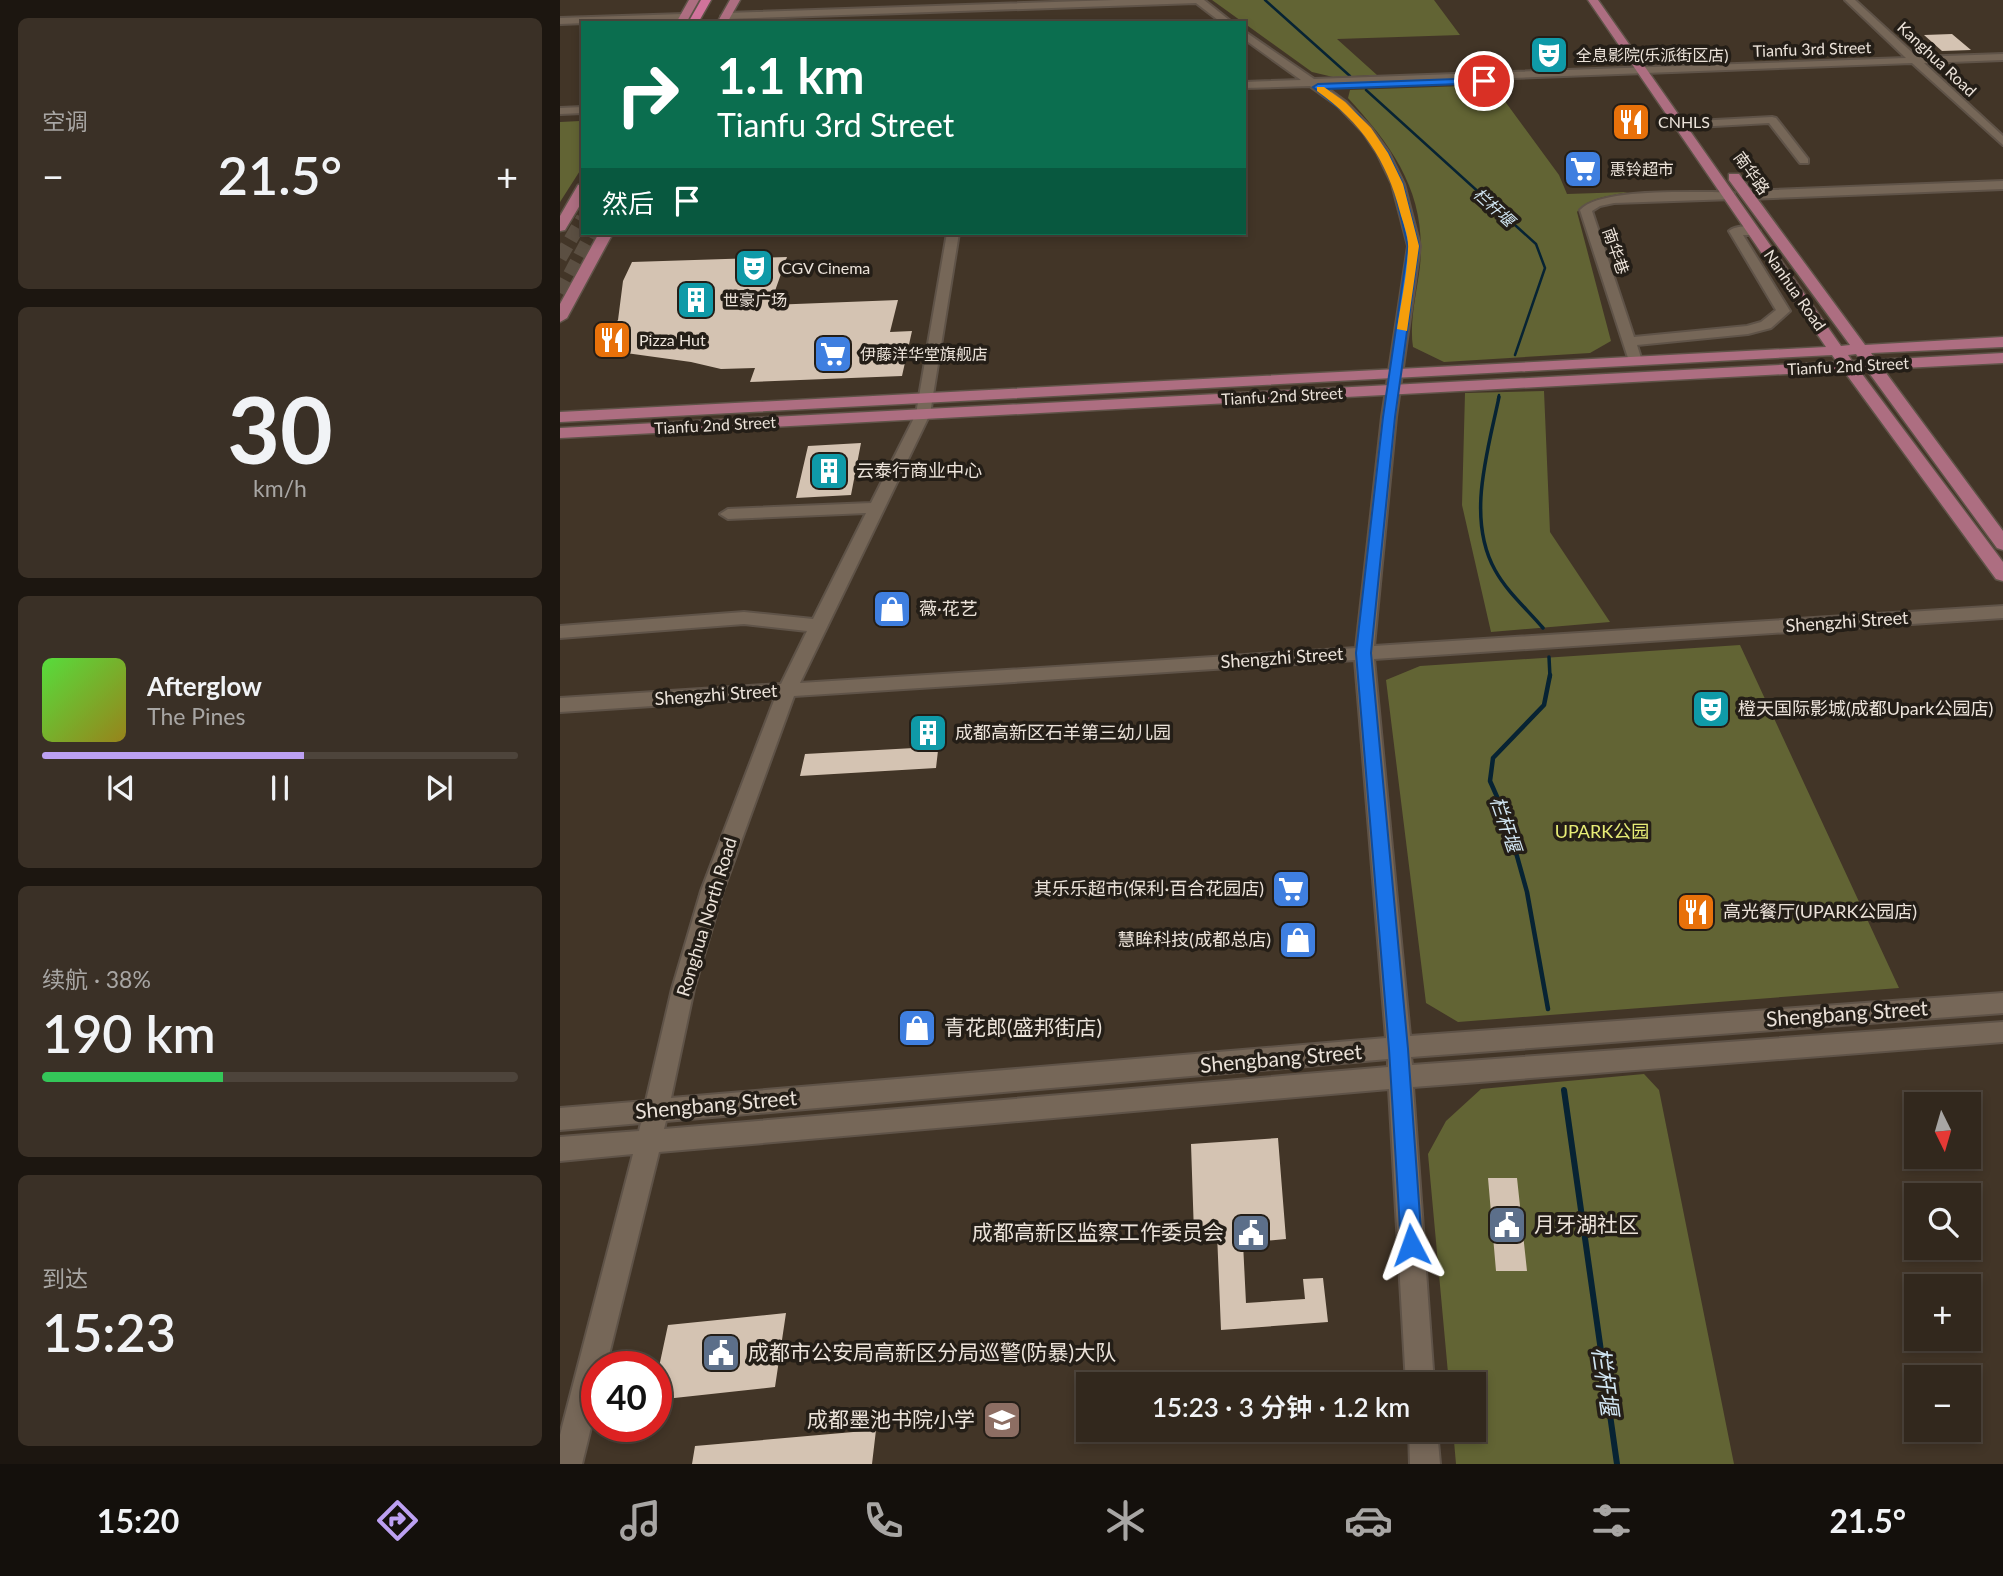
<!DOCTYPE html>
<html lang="zh">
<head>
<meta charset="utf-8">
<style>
  body { margin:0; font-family:Lato,"Noto Sans SC",sans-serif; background:#3a3026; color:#f1f3f6; height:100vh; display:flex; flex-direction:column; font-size:26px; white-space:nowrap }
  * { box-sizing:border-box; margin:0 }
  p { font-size:23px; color:#a8a6a4 }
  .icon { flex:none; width:38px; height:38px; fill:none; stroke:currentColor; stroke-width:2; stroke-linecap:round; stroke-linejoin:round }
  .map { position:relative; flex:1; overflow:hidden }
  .sheet { display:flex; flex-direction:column; gap:18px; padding:18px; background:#1c1610; width:560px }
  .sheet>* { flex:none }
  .guide { position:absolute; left:21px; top:21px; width:665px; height:214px; border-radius:0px; box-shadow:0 4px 10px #0003,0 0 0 2px #4d443b; background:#0b6e4f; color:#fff; overflow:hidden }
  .needle { width:46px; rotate:175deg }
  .buttons { position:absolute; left:1344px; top:1092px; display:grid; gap:14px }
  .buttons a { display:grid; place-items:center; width:77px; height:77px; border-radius:0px; background:#32281d; box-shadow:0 4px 10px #0003,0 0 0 2px #4d443b; font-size:35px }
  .speed { position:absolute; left:21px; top:1351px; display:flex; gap:14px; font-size:35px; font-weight:700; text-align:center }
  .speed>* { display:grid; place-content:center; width:91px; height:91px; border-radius:50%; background:#32281d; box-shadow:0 4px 10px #0003,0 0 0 2px #4d443b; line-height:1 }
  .speed .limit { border:10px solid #d22; background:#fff; color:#111 }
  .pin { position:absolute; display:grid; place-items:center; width:60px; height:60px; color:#fff; margin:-30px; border:4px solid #fff; border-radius:50%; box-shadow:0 2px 7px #0007 }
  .me { position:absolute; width:77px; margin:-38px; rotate:356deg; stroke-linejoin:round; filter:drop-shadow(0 0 5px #0008) }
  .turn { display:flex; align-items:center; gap:24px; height:147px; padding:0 21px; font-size:32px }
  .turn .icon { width:91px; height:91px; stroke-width:2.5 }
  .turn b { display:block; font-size:49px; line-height:60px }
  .then { display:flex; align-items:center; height:66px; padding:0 21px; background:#0003; gap:14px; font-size:26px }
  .big { font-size:52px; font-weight:600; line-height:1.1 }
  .sheet .card { flex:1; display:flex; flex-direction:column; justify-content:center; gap:10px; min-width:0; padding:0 24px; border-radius:10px; background:#3a3026 }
  .sheet .dial { align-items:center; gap:0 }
  .dial b { font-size:91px; line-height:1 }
  .song { display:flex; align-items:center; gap:21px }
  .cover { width:84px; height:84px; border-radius:10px; background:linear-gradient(135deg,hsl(110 70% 55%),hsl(50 70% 35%)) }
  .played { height:7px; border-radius:4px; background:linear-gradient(90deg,#bca0f2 55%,#4d443b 55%) }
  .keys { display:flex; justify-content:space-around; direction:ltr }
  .heat { display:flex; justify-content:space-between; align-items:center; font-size:38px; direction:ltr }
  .charge { height:10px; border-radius:5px; background:linear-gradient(90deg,#34c759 38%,#4d443b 0) }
  .trip { position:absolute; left:516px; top:1372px; width:410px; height:70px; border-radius:0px; background:#32281d; box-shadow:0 4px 10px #0003,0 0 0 2px #4d443b; font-weight:600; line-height:70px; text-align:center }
  .tab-bar { display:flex; height:112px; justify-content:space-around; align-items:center; background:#14100c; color:#a8a6a4 }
  .tab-bar .icon { width:49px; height:49px }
  .tab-bar .active { color:#bca0f2 }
  .tab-bar b { font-size:32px; color:#f1f3f6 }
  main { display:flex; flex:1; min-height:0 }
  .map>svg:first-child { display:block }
</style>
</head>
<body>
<main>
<section class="sheet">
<div class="card"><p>空调</p>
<div class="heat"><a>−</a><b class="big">21.5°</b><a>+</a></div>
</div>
<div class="card dial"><b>30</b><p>km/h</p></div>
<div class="card">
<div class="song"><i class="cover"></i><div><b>Afterglow</b><p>The Pines</p></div></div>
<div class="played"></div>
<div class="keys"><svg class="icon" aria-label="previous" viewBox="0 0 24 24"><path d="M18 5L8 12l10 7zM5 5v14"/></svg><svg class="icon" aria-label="pause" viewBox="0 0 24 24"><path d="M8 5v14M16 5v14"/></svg><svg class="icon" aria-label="next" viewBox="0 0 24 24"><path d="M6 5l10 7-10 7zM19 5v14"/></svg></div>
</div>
<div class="card"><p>续航 · 38%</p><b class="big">190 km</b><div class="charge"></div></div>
<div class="card"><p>到达</p><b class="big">15:23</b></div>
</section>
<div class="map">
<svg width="1443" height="1464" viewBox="0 0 1443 1464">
  <rect width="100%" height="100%" fill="#423527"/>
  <!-- green -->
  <path fill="#626434" d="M652,0H874L900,35L777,39L817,75L773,77L752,72Z
    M933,85L999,175L1007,194L1068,192C1051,196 1028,197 1017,212L1051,341L1030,353L884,362L853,347C849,322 857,291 860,266C867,194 834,148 788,98L790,90Z
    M20,121L23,122V166L0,202V122Z
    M984,391L990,532L1050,622L931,632L902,505L905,393Z
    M1180,645L1339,988L898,1022L866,1003L826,680L860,666Z
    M1084,1074L1099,1090L1174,1464H896L893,1430H914V1384H889L868,1154L886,1121L921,1089Z"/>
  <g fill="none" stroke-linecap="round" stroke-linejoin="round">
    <!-- stream-far3 -->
    <path stroke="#072333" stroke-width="2.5" d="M705,0L790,76
      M806,90L976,244L985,268L955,355
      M938,399L939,395"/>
    <!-- stream-far2 -->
    <path stroke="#072333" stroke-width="3.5" d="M939,397C928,451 906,518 935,570C947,592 967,609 983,628
      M989,657L990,677"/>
    <!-- stream-far1 -->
    <path stroke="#072333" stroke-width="4.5" d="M988,1009L967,892L946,817L930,781L933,758L984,705L990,675"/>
    <!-- stream -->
    <path stroke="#072333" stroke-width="6" d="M1004,1090L1057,1464"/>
  </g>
  <!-- building -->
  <path fill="#d4c3b2" d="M1392,34L1411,50L1382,51L1364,35Z
    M227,257L210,305L338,300L330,332L352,331L342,376L190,382L195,368L161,369L131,362L37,349L58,320L63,281L72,262Z
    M301,443L291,495L236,498L248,446Z
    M382,716L376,768L240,776L245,754L354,748L359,717Z
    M718,1138L726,1239L683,1243L686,1303L745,1299L743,1279L763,1278L768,1322L661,1330L657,1233L634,1234L631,1144Z
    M928,1178H957L967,1271H936Z
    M226,1313L215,1387L96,1400V1381L108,1325Z
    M316,1430L312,1464H132L135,1446Z"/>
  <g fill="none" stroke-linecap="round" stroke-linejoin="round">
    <!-- highway-tunnel -->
    <path stroke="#5b4f42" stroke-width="14" stroke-dasharray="14 7" stroke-linecap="butt" d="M0,258L23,218
      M0,293L32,233"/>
    <defs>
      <path id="minor" d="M555,0H644L673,23H662L636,3L166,19L161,16L166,13Z
        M1285,0H1295L1357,57L1443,54V60L1364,63L1443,136V145L1352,63L763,85L786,102L811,128L829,153L844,184L860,246L836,417L814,646L1443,606V618L814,659L850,1036L1443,993V1013L851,1057L852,1065L1443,1022V1042L853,1087L874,1384H846L829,1089L99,1152L46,1367H37V1403L22,1464H0V1435L73,1154L0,1161V1137L79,1131L81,1123L0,1130V1108L86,1101L112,989L141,891L215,698L0,712V698L221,684L247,631L184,624L0,638V626L184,612L253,619L306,513L168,519L160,514L168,509L311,503L356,414L387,233H399L370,414L240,683L796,648L822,417L848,246L832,184L817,153L803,132L778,106L750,86L684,88V82L741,80L684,39V31L754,79L1346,58ZM795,660L826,1038L111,1098L134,989L163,891L234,696ZM828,1059V1067L104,1129L106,1121Z
        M124,14L127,15V19L0,24V18Z
        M23,107V113L0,114V108Z
        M1212,117L1216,118L1248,159V163H1240L1209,123L1136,127L1130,124L1136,121Z
        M1443,181V189L1187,199L1181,195L1187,191Z
        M1170,192L1174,193V199L1054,203L1040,206L1032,211L1074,337L1187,326L1201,322L1216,310L1169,231C1176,225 1193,225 1200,231L1194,235H1183L1230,311L1211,328L1188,334L1077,345L1082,361L1080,364H1070L1020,210C1041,187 1136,193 1170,192Z
        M849,1430H877L880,1464H850Z"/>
      <path id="major" d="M129,0H139L126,23H116Z
        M170,0H180L167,23H157Z
        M1028,0H1038L1281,346L1290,345L1169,180V174H1179L1305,345L1443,337V347L1311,353L1316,360L1443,353V363L1323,369L1443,531V550L1437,548L1307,370H1299L1443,562V581L1436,579L1284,371L0,438V428L1277,362L1272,355L0,422V412L1266,347ZM1296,354L1301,361H1292L1288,355Z
        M23,184V200L5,230L0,231V216L18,185Z
        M39,233H53L7,318L0,322V304Z"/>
      <path id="highway" d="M141,0H151L138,23H128Z"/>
    </defs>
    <!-- minor casing -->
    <use href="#minor" stroke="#5f5348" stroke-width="4"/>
    <!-- major casing -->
    <use href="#major" stroke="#5f5348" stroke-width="3"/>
    <!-- highway casing -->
    <use href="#highway" stroke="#5f5348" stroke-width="3"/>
    <!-- minor -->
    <use href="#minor" fill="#766758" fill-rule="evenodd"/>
    <!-- major -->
    <use href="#major" fill="#ad6e81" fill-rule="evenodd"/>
    <!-- highway -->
    <use href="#highway" fill="#d1739c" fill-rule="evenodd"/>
  </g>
  <!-- route -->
  <path fill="#1a73e8" stroke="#114b97" stroke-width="2" d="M924,78L927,83L766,89L799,116L828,153L843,184L859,246L835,417L811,653L848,1049L862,1245L859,1253L851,1256L844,1253L841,1245L829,1049L796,653L823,417L848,246L833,184L819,153L793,119L753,87L758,84Z"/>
  <!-- slow -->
  <path fill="#f59e0b" d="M757,87H764L785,102L811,128L828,153L843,184L859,246L847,331L837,329C841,303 847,275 848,249C849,237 843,223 840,212C827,160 801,122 757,91Z"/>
  <!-- icons -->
  <defs>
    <symbol id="theatre-square" viewBox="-11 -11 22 22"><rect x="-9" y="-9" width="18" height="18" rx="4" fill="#0f9aa8" stroke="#241e17"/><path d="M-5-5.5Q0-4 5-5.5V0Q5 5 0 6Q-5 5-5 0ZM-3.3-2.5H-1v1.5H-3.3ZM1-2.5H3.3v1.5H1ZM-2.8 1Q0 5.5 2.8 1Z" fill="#fff"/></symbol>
    <symbol id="restaurant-square" viewBox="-11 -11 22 22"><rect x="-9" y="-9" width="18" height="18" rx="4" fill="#e8710a" stroke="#241e17"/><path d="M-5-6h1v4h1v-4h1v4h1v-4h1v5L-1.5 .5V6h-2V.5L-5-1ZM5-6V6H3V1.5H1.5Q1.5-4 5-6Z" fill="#fff"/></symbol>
    <symbol id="supermarket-square" viewBox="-11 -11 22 22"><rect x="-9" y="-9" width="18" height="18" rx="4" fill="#3f7fe0" stroke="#241e17"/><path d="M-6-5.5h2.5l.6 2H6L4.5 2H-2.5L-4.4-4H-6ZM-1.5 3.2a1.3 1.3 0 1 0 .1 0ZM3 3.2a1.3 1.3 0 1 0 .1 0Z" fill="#fff"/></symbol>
    <symbol id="building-square" viewBox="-11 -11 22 22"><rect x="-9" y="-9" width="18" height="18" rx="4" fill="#0f9aa8" stroke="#241e17"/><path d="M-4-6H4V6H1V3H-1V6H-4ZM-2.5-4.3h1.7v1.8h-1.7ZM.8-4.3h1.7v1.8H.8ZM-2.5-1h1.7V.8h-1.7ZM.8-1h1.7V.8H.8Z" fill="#fff"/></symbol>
    <symbol id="shop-square" viewBox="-11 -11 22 22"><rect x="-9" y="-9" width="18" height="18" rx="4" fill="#3f7fe0" stroke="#241e17"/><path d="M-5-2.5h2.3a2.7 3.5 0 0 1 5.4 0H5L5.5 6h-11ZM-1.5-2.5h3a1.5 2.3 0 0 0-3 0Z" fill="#fff"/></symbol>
    <symbol id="civic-square" viewBox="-11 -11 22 22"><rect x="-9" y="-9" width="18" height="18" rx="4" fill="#5c6f8a" stroke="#241e17"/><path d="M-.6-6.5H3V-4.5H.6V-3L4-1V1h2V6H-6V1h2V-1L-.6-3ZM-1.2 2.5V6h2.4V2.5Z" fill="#fff"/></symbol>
    <symbol id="school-square" viewBox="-11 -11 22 22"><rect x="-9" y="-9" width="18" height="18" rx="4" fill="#8d6e63" stroke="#241e17"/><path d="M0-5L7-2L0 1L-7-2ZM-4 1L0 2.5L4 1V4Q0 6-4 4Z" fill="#fff"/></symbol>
  </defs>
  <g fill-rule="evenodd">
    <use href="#theatre-square" x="967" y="33" width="44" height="44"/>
    <use href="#restaurant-square" x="1049" y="100" width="44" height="44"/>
    <use href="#supermarket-square" x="1001" y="147" width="44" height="44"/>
    <use href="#theatre-square" x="172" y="246" width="44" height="44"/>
    <use href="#building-square" x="114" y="278" width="44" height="44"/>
    <use href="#restaurant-square" x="30" y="318" width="44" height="44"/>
    <use href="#supermarket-square" x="251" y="332" width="44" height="44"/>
    <use href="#building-square" x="247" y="449" width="44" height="44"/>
    <use href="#shop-square" x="310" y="587" width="44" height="44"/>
    <use href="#theatre-square" x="1129" y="687" width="44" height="44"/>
    <use href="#building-square" x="346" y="711" width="44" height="44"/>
    <use href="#supermarket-square" x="709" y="867" width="44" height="44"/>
    <use href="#restaurant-square" x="1114" y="890" width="44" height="44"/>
    <use href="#shop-square" x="716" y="918" width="44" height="44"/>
    <use href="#shop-square" x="335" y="1006" width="44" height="44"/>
    <use href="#civic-square" x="925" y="1203" width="44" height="44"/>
    <use href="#civic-square" x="669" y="1211" width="44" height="44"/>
    <use href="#civic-square" x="139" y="1331" width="44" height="44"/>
    <use href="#school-square" x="420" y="1398" width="44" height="44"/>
  </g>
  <g text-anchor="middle" stroke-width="7" stroke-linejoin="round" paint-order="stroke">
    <!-- far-street labels -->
    <g font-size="16" fill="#ebe2d9" stroke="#241e17">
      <text transform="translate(1252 49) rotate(-2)" y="6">Tianfu 3rd Street</text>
      <text transform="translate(1377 59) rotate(43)" y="6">Kanghua Road</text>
      <text transform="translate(1192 173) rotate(54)" y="6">南华路</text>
      <text transform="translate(1056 251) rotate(71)" y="6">南华巷</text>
      <text transform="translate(1235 290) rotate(55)" y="6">Nanhua Road</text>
      <text transform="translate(1288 366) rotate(-3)" y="6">Tianfu 2nd Street</text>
      <text transform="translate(722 396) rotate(-3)" y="6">Tianfu 2nd Street</text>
      <text transform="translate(155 425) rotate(-3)" y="6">Tianfu 2nd Street</text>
    </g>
    <!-- far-poi labels -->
    <g font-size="16" fill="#ebe2d9" stroke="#241e17" text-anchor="start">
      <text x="1016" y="61">全息影院(乐派街区店)</text>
      <text x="1098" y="128">CNHLS</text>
      <text x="1050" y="175">惠铃超市</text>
      <text x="221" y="274">CGV Cinema</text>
      <text x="163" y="306">世豪广场</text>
      <text x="79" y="346">Pizza Hut</text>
      <text x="300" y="360">伊藤洋华堂旗舰店</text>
    </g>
    <!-- far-water labels -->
    <g font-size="16" font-style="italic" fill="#d0e4f1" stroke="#241e17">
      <text transform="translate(934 207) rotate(42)" y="6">栏杆堰</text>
    </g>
    <!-- poi labels -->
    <g font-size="18" fill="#ebe2d9" stroke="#241e17" text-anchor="start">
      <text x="296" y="477">云泰行商业中心</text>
      <text x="359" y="615">薇·花艺</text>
      <text x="1178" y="715">橙天国际影城(成都Upark公园店)</text>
      <text x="395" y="739">成都高新区石羊第三幼儿园</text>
      <text x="704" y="895" text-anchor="end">其乐乐超市(保利·百合花园店)</text>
      <text x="1163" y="918">高光餐厅(UPARK公园店)</text>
      <text x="711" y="946" text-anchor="end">慧眸科技(成都总店)</text>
    </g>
    <!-- street labels -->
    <g font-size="18" fill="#ebe2d9" stroke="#241e17">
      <text transform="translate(1287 622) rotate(-4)" y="6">Shengzhi Street</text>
      <text transform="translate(722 658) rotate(-4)" y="6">Shengzhi Street</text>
      <text transform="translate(156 695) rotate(-4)" y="6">Shengzhi Street</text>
      <text transform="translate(147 917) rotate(-73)" y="6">Ronghua North Road</text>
    </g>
    <!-- park labels -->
    <g font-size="18" fill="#e8ed76" stroke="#241e17">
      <text x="1042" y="838">UPARK公园</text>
    </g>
    <!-- water labels -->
    <g font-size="19" font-style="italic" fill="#d0e4f1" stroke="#241e17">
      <text transform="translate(946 824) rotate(71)" y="7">栏杆堰</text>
    </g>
    <!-- near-street labels -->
    <g font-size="21" fill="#ebe2d9" stroke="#241e17">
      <text transform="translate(1287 1014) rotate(-4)" y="7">Shengbang Street</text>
      <text transform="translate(721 1059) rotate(-5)" y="7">Shengbang Street</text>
      <text transform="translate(156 1105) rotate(-5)" y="7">Shengbang Street</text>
    </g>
    <!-- near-poi labels -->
    <g font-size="21" fill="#ebe2d9" stroke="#241e17" text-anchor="start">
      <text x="384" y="1035">青花郎(盛邦街店)</text>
      <text x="974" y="1232">月牙湖社区</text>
      <text x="664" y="1240" text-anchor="end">成都高新区监察工作委员会</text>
      <text x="188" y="1360">成都市公安局高新区分局巡警(防暴)大队</text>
      <text x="415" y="1427" text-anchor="end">成都墨池书院小学</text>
    </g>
    <!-- near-water labels -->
    <g font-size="23" font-style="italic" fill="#d0e4f1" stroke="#241e17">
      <text transform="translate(1045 1381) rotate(82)" y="8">栏杆堰</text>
    </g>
  </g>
</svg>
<div class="buttons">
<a><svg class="needle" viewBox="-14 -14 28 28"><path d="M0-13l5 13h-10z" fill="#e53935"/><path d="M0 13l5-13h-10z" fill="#a8a6a4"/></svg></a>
<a><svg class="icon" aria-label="search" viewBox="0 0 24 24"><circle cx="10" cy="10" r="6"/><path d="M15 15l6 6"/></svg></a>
<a>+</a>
<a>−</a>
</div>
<div class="speed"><div class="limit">40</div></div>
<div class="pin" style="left:924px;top:81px;background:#d93025"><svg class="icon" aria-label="arrive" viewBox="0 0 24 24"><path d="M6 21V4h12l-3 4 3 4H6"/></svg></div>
<svg class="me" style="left:851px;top:1245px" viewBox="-20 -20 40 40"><path d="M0-17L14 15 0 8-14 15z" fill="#1a73e8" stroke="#fff" stroke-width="4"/></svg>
<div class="trip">15:23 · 3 分钟 · 1.2 km</div>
<div class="guide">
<div class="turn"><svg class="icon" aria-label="right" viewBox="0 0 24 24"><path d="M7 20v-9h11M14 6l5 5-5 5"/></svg><div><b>1.1 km</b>Tianfu 3rd Street</div></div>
<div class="then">然后<svg class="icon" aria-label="arrive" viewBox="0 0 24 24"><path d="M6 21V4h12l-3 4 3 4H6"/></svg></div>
</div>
</div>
</main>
<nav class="tab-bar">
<b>15:20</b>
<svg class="icon active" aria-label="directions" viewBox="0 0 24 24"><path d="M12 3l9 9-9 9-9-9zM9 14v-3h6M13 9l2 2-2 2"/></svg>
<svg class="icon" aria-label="music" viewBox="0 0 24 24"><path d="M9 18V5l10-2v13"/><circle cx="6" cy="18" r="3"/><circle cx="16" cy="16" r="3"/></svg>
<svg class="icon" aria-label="phone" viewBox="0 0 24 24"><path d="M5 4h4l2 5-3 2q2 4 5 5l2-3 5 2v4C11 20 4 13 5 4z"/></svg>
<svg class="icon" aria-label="climate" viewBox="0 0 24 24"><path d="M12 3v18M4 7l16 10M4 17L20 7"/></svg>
<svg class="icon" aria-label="car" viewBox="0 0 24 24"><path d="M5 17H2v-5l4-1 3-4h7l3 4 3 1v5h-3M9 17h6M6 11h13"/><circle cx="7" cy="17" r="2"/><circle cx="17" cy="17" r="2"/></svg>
<svg class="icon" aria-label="filters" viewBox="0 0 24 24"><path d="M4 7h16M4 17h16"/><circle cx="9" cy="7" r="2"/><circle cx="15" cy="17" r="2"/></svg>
<b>21.5°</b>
</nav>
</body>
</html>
